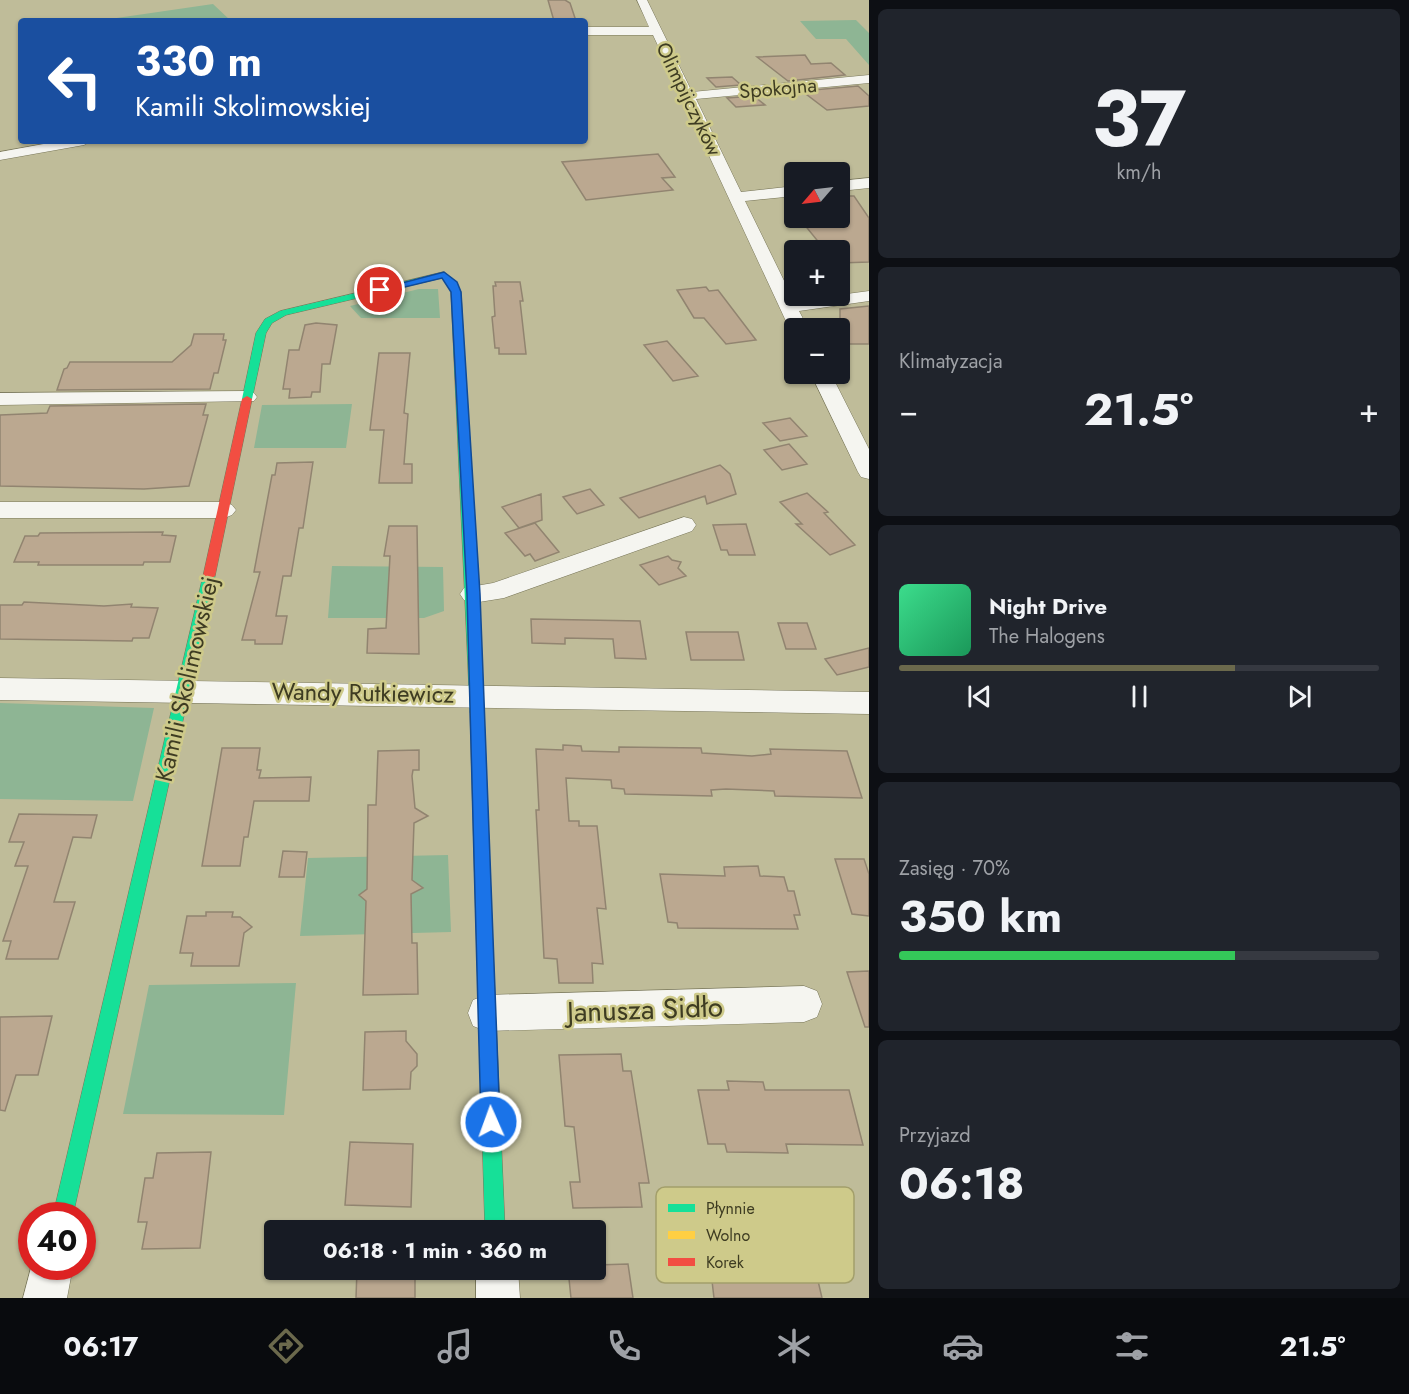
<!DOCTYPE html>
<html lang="pl">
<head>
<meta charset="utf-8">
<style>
  body { margin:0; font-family:Jost,sans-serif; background:#20242c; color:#f1f3f6; height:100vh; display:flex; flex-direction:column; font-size:22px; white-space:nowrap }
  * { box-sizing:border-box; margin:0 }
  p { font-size:20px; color:#9ea1a6 }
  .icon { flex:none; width:33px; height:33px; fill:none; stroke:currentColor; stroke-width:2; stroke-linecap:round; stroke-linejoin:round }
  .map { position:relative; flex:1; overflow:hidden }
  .details { display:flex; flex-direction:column; gap:9px; padding:9px; background:#0d0f14; width:540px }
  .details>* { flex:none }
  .banner { position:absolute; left:18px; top:18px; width:570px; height:126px; border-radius:6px; box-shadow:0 2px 4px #0004; background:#1a4fa0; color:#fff; overflow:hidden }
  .needle { width:39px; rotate:242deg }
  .buttons { position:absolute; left:784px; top:162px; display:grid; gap:12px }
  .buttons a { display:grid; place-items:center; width:66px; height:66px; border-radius:6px; background:#171b24; box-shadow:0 2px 4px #0004; font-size:30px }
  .speed { position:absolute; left:18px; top:1202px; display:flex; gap:12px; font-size:30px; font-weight:700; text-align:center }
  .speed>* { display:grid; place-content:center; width:78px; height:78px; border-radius:50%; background:#171b24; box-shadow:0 2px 4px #0004; line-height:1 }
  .speed .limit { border:9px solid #d22; background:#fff; color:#111 }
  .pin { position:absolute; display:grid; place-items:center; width:51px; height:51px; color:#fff; margin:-26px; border:3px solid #fff; border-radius:50%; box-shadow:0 2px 6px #0007 }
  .me { position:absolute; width:66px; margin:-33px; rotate:358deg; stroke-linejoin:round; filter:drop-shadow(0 0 4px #0008) }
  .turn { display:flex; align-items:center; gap:21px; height:126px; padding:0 18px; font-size:27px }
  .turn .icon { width:78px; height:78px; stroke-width:2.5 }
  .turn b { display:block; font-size:42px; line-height:51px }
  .big { font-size:45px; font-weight:700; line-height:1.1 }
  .details .tile { flex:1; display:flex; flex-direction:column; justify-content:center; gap:9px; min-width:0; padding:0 21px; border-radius:9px; background:#20242c }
  .details .dial { align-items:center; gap:0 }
  .dial b { font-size:78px; line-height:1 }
  .song { display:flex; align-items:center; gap:18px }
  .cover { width:72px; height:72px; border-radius:9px; background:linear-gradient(135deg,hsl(150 70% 55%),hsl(150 70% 35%)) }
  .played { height:6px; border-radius:3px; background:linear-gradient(90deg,#6b694c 70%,#363941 70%) }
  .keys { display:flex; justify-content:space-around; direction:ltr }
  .heat { display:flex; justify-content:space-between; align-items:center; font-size:33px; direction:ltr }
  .charge { height:9px; border-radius:4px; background:linear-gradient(90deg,#34c759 70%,#363941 0) }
  .trip { position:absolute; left:264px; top:1220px; width:342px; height:60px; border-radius:6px; background:#171b24; box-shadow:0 2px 4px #0004; font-weight:700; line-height:60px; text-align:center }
  .tab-bar { display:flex; height:96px; justify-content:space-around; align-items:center; background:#090b0e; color:#9ea1a6 }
  .tab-bar .icon { width:42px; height:42px }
  .tab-bar .current { color:#6b694c }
  .tab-bar b { font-size:27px; color:#f1f3f6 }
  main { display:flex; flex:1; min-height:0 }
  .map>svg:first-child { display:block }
</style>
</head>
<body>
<main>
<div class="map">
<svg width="869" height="1298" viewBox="0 0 869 1298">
  <rect width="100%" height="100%" fill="#bfbc99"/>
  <!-- green -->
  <path fill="#8eb594" d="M213,4L231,21H96Z
    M856,20L869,33V65L846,39H816L800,21Z
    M419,289H438L440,318H361L350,306Z
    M352,404L346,448H254L262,405Z
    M332,566L443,567L444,611L424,618H328Z
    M0,703L154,708L133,801L0,799Z
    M448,855L451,932L300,936L308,858Z
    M296,983L284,1115L123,1114L149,985Z"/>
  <!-- building -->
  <path fill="#bba890" stroke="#918470" stroke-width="1.5" d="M548,0H565L570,3L576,21H554Z
    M805,55L811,64L831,63L845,75L788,81L757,57Z
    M732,77L741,85L716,87L707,78Z
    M858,86L869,96V106L827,110L802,91Z
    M754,96L765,105L736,107L727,98Z
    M658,154L675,177L662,178L673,190L586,200L562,162Z
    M840,196H854L869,218V262L840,263V250H825L799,218H840Z
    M495,282H520L523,301H520L526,354H499V348H495L492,317L495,316L493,286H496Z
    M706,287L709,291L718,290L756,340L726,344L704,318H694L677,290Z
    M869,306V344H840V309Z
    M316,323L337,325L330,364H322L320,392H312L311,397L289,398L290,389H283L289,350H299L305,325Z
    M194,334H224L223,340H226L218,373H214L210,389L57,390L64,369L67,368L70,362H172L191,345Z
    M667,341L698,376L673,381L644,345Z
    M379,353H410L404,413L408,414L404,464H412V483H379L384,430H370Z
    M206,404L203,415H208L189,486L144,489L0,486V415L47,413L50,406Z
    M790,418L807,436L780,441L763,423Z
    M789,444L807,464L782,470L764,450Z
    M313,462L303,528H299L291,576H283L276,616H287L282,644H255V640H242L260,572H254L272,475H275L277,463Z
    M720,465L730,474L736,494L707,504L705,496L639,518L620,498Z
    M590,489L604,505L577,514L563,497Z
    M807,493L828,512L824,513L855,545L830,555L796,524H802L780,502Z
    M541,494L542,520L519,528L502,507Z
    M535,523L559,552L535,561L530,554L525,556L505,533Z
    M746,524L755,555H729L727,550H721L713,525Z
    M389,526H417L419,654L367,653L368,629L386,628L390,556H384Z
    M163,532L162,535L176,536L170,562H144L143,565H38L39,562H14L25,536H38L40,533Z
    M668,556L672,560L681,562L678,568L686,576L659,585L640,565Z
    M24,602L104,606L132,604L131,607L158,608L149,638H133L132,641L0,639V605H22Z
    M531,619L640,621L646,659L615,658L613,639L565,638V644L532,643Z
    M778,623H807L816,649H786Z
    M686,632H738L744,660H691Z
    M869,648V667L837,675L825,659Z
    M563,745L581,746L582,751L619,752V747L701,748L702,753L752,756L771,754L770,749L847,751L862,798L775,796L774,791L726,789L711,790L712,796L625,794L624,789L612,788L611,780L566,778L569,821H579V826H597L606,909L597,908L603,964L592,963L593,983H559L557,959L544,958L536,810H539L536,749L563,750Z
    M222,748H260L257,770H261L259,778L311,777L309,801H254L248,837H244L240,866H202Z
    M419,750V770H413L412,776L415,808L428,816L414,823L412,880L423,888L411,894L412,943H417L418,994L363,995L366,901L359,895L367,889L368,805H376L378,751Z
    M19,814L97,815L91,838L73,837L54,902H75L58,959H6L11,941H3L28,866H15L24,842H9Z
    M283,851L307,852L304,877H279Z
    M835,859H864L869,874V916L852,914Z
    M758,866L760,876L784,877L788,891H794L800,915H794L798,929L678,928L677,923L668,922L660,874L725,876L724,867Z
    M206,912H233L232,917H240L252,927L244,933L239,966H191L193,953H180L187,916H206Z
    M869,971V1027H865L847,972Z
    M52,1016L38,1075H16L5,1111L0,1110V1017Z
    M406,1031V1041L417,1054V1066L411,1072L410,1089L363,1090L365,1032Z
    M621,1054L623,1071H631L649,1183H639L642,1207L573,1208L570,1182H580L574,1127L565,1126L559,1055Z
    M727,1081L763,1082L765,1090H849L863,1145L786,1144L788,1153L727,1152L725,1144H708L698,1090H729Z
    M350,1142L413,1144L411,1207L345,1205Z
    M211,1152L200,1248L142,1249L147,1222H138L145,1178H153L157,1153Z
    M628,1264L633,1298H571L568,1269H596V1265Z
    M357,1269H404V1279H415V1298H356Z
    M711,1272H816L822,1298H714Z"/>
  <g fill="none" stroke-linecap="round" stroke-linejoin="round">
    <defs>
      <path id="street" d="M637,0H647L692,92L869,75V83L696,99L741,192L795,186V196L745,201L794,301L869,291V301L799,311L808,328H795V333L791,332L653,35H585V27H649Z
        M60,141H91L84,145L0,160V152Z
        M869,178V188L840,191V181Z
        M811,374H831L869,449V479L861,477L858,472Z
        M247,391L254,393L257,397L254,401L0,405V393Z
        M0,502H224L232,505L236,510L232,515L224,518H0Z
        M684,517L692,519L696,525L692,531L504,598L473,603L464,600L460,594L464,588L493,583Z
        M0,678L869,692V714L0,700Z
        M804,986L817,991L822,1004L817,1017L804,1022L486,1031L473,1026L468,1013L473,1000L486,995Z
        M32,1264L73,1266L67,1298H23Z
        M476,1269H518L520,1298H476Z"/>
      <path id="fast" d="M444,272L456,282L461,292L484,712L482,716H472L470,712L451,292L449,285L442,278L286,315L272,323L266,333L252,399L247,402L242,399L256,333L265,319L280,311Z
        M209,572L215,576L73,1215H53L203,576Z
        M484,918L490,920L492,926L505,1230H485L476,926L478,920Z"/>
      <path id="slow" d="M477,706L482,708L484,712L492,926L490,932L484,934L478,932L476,926L470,712L472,708Z"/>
      <path id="jam" d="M247,396L252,399L215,576L209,580L203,576L242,399Z"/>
    </defs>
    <!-- street casing -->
    <use href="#street" stroke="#787659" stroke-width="1"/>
    <!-- fast casing -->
    <use href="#fast" stroke="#787659" stroke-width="1"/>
    <!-- slow casing -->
    <use href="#slow" stroke="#787659" stroke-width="1"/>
    <!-- jam casing -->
    <use href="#jam" stroke="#787659" stroke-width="1"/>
    <!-- street -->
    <use href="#street" fill="#f5f5f0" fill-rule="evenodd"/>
    <!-- fast -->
    <use href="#fast" fill="#16e098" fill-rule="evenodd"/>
    <!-- slow -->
    <use href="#slow" fill="#ffcf43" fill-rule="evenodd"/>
    <!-- jam -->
    <use href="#jam" fill="#f24e42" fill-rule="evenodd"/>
  </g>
  <!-- route -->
  <path fill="#1a73e8" stroke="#114b97" stroke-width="1.5" d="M444,272L457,282L461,292L480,594L500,1122L498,1128L491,1131L484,1128L481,1122L467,594L451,292L442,278L380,293L375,290Z"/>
  <g text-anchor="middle" stroke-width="5" stroke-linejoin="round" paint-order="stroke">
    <!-- far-street labels -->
    <g font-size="20" fill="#3e3c22" stroke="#ceca8a">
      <text transform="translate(778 88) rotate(-5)" y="7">Spokojna</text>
      <text transform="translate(689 99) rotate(64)" y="7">Olimpijczyków</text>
    </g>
    <!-- street labels -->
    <g font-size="24" fill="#3e3c22" stroke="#ceca8a">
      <text transform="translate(187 679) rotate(-77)" y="8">Kamili Skolimowskiej</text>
      <text transform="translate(363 693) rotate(1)" y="8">Wandy Rutkiewicz</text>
    </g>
    <!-- near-street labels -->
    <g font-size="28" fill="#3e3c22" stroke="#ceca8a">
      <text transform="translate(645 1009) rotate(-2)" y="10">Janusza Sidło</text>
    </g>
  </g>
  <!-- legend -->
  <rect x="656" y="1187" width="198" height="96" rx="9" fill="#ceca8a" stroke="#a39f6b" stroke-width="1.5"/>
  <rect x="668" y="1204" width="27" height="8" fill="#16e098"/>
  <rect x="668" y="1231" width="27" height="8" fill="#ffcf43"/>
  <rect x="668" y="1258" width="27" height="8" fill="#f24e42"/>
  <g font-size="16" fill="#3e3c22">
    <text x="706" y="1214">Płynnie</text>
    <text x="706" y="1241">Wolno</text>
    <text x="706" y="1268">Korek</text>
  </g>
</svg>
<div class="buttons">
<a><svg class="needle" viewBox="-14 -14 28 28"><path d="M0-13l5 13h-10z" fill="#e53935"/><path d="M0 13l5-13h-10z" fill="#9ea1a6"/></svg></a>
<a>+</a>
<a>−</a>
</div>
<div class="speed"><div class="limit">40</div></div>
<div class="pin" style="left:380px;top:290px;background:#d93025"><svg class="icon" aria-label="arrive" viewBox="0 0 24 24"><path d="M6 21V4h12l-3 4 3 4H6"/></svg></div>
<svg class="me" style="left:491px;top:1122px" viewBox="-20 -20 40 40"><circle r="17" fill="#1a73e8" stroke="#fff" stroke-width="3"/><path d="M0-11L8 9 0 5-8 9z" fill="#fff"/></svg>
<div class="trip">06:18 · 1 min · 360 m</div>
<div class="banner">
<div class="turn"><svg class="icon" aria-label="left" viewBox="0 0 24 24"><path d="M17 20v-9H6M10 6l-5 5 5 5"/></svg><div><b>330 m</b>Kamili Skolimowskiej</div></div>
</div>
</div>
<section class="details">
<div class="tile dial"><b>37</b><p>km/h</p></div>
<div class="tile"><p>Klimatyzacja</p>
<div class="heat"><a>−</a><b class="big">21.5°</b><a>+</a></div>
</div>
<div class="tile">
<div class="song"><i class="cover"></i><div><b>Night Drive</b><p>The Halogens</p></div></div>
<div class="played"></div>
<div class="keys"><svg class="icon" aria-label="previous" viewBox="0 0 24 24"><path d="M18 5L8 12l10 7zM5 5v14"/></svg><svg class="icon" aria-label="pause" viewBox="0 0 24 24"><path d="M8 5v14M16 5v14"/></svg><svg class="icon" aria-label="next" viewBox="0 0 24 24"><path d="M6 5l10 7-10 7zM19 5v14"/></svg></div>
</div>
<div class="tile"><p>Zasięg · 70%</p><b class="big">350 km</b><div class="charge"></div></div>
<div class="tile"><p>Przyjazd</p><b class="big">06:18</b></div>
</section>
</main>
<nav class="tab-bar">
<b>06:17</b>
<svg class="icon current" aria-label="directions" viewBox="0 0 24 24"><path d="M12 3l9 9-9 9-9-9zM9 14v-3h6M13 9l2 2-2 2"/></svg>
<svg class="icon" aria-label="music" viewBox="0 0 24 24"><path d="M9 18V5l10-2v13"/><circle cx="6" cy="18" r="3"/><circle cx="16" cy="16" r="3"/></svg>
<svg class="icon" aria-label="phone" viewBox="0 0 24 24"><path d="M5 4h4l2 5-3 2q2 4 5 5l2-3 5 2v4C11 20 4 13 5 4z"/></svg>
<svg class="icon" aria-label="climate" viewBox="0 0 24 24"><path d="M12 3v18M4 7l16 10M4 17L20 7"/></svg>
<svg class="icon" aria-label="car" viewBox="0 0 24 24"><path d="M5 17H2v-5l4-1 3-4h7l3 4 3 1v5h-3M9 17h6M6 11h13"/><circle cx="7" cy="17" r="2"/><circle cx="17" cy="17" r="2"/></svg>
<svg class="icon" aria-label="filters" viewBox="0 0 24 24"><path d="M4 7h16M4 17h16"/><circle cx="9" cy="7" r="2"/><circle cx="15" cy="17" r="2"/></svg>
<b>21.5°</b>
</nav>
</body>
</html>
